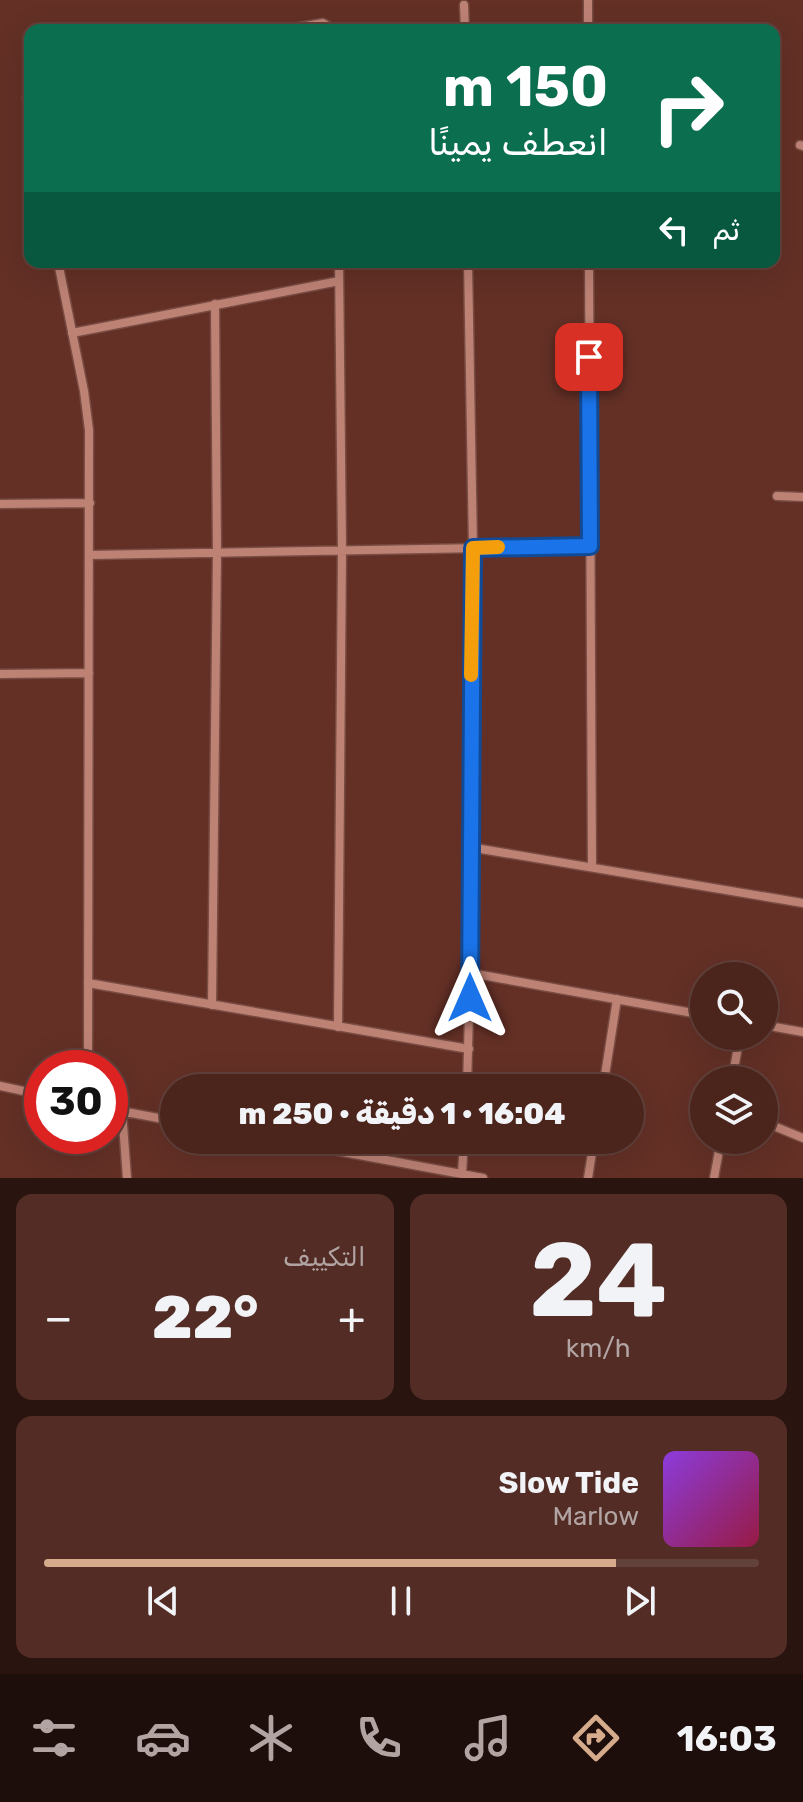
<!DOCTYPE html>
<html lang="ar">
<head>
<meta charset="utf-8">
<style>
  body { margin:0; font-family:Rubik,"Noto Sans Arabic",sans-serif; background:#522c25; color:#f1f3f6; direction:rtl; height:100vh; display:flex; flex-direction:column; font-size:30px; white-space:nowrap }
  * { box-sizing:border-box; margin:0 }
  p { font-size:26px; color:#b2a4a3 }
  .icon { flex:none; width:44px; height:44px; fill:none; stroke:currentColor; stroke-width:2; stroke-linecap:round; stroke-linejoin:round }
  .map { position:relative; height:1178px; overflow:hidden; direction:ltr }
  .drawer { display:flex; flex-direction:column; gap:16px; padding:16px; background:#29140f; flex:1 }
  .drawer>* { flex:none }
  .top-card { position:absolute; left:24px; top:24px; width:756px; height:244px; border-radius:16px; box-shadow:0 8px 32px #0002,0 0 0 2px #62413b; direction:rtl; background:#0b6e4f; color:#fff; overflow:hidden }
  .tools { position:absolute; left:690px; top:962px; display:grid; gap:16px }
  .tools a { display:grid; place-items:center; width:88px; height:88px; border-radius:50%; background:#4b241c; box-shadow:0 8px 32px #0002,0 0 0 2px #62413b; font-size:40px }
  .speed { position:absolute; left:24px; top:1050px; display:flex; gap:16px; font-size:40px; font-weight:700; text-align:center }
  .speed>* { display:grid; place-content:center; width:104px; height:104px; border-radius:50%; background:#4b241c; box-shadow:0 8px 32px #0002,0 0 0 2px #62413b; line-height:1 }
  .speed .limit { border:12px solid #d22; background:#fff; color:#111 }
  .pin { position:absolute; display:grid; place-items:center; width:68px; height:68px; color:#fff; margin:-34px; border-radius:16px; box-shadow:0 4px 12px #0006 }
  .me { position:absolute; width:88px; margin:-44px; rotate:0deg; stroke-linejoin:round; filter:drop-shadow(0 0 6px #0008) }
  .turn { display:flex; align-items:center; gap:28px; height:168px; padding:0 40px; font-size:36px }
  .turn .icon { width:104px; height:104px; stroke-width:2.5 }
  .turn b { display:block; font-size:56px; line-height:68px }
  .then { display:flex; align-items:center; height:76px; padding:0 40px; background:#0003; gap:16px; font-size:30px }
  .big { font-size:60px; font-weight:800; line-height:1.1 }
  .drawer .tile { flex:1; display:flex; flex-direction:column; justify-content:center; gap:12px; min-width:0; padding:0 28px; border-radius:16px; background:#522c25 }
  .drawer .dial { align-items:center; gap:0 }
  .dial b { font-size:104px; line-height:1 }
  .song { display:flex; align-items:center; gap:24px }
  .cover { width:96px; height:96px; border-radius:12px; background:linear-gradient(135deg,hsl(270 70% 55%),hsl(340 70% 35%)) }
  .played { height:8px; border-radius:4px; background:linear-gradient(90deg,#d6ab8b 80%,#62413b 80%) }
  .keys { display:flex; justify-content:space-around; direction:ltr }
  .heat { display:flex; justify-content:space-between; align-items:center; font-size:44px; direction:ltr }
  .drawer .tiles { flex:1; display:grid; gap:16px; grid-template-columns:1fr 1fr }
  .tile:last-child { grid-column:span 2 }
  .trip { position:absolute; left:160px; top:1074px; width:484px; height:80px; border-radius:40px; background:#4b241c; box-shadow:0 8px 32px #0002,0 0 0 2px #62413b; font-weight:800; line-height:80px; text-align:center; direction:rtl }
  .menu { display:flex; height:128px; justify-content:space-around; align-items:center; background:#1e0e0b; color:#b2a4a3 }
  .menu .icon { width:56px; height:56px }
  .menu .on { color:#d6ab8b }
  .menu b { font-size:36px; color:#f1f3f6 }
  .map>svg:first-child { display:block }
</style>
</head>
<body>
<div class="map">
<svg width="803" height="1178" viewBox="0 0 803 1178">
  <rect width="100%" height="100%" fill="#643026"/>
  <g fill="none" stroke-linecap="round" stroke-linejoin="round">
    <defs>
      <path id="minor" d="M588,0V30
        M464,5L465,30
        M282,30L323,23L334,30
        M30,91L27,98L30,124
        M800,145L803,146
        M58,262L84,391L89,430L88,1068
        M589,262L592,867
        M72,333L339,281
        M777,496L803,497
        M0,504L90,503
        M90,555L590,546
        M0,674L89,673
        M469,847L803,903
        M470,973L704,1015
        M88,983L469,1049
        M212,1005L217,553L215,304
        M764,1025L803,1032
        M338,1027L342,550L339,262
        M732,1080L740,1036
        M0,1086L42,1095
        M467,1088L470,973L473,548L468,262
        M603,1088L617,999
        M110,1109L174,1121
        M122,1111L127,1178
        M764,1122L803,1138
        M278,1140L483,1178
        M462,1174L464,1140
        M588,1178L594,1140
        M714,1178L721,1140"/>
    </defs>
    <!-- minor casing -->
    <use href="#minor" stroke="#784c43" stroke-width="11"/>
    <!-- minor -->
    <use href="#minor" stroke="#be8275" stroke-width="8"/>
  </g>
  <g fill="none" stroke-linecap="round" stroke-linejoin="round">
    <defs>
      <path id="route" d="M470,998L473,548L590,546L589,357"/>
    </defs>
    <!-- route casing -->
    <use href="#route" stroke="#114b97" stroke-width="20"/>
    <!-- route -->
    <use href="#route" stroke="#1a73e8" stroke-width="14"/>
    <!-- slow -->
    <path stroke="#f59e0b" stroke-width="14" d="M471,675L473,548L498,547"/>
  </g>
</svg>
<div class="tools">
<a><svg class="icon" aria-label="search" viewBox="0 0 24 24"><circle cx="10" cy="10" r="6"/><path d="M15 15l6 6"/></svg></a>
<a><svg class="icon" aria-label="layers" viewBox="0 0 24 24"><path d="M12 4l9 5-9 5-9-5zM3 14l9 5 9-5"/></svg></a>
</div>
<div class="speed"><div class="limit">30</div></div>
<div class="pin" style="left:589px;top:357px;background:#d93025"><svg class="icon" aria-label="arrive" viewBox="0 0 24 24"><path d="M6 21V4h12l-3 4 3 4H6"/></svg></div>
<svg class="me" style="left:470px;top:998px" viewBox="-20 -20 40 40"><path d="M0-17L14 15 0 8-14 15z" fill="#1a73e8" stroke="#fff" stroke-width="4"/></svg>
<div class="trip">16:04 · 1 دقيقة · 250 m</div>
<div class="top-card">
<div class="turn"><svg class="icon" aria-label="right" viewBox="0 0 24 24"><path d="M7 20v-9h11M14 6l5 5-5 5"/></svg><div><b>150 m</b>انعطف يمينًا</div></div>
<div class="then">ثم<svg class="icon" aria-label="left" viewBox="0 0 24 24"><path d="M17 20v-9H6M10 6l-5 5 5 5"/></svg></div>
</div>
</div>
<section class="drawer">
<div class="tiles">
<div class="tile dial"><b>24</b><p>km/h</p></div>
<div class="tile"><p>التكييف</p>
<div class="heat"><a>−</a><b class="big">22°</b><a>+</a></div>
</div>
<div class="tile">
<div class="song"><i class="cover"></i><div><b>Slow Tide</b><p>Marlow</p></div></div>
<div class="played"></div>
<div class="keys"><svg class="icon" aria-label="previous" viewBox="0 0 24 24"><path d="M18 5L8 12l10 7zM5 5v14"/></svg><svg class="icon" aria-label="pause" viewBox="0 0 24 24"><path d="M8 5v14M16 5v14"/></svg><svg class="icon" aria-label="next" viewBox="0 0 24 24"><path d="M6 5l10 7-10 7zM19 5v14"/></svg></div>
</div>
</div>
</section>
<nav class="menu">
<b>16:03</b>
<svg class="icon on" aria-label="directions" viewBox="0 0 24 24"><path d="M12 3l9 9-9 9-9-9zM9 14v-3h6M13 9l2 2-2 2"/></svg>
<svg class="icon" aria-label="music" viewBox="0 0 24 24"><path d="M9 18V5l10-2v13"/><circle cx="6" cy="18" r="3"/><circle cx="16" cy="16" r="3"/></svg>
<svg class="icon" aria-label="phone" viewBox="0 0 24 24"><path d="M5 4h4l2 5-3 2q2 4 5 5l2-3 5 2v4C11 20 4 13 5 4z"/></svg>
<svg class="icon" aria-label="climate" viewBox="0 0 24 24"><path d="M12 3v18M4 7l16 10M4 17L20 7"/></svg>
<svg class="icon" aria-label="car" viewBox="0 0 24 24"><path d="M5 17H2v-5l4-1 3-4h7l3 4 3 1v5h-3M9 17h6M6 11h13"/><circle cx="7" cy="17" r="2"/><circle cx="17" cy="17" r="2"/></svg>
<svg class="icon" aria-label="filters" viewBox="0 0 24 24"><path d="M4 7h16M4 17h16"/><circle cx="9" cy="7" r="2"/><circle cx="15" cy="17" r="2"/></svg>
</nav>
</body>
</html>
